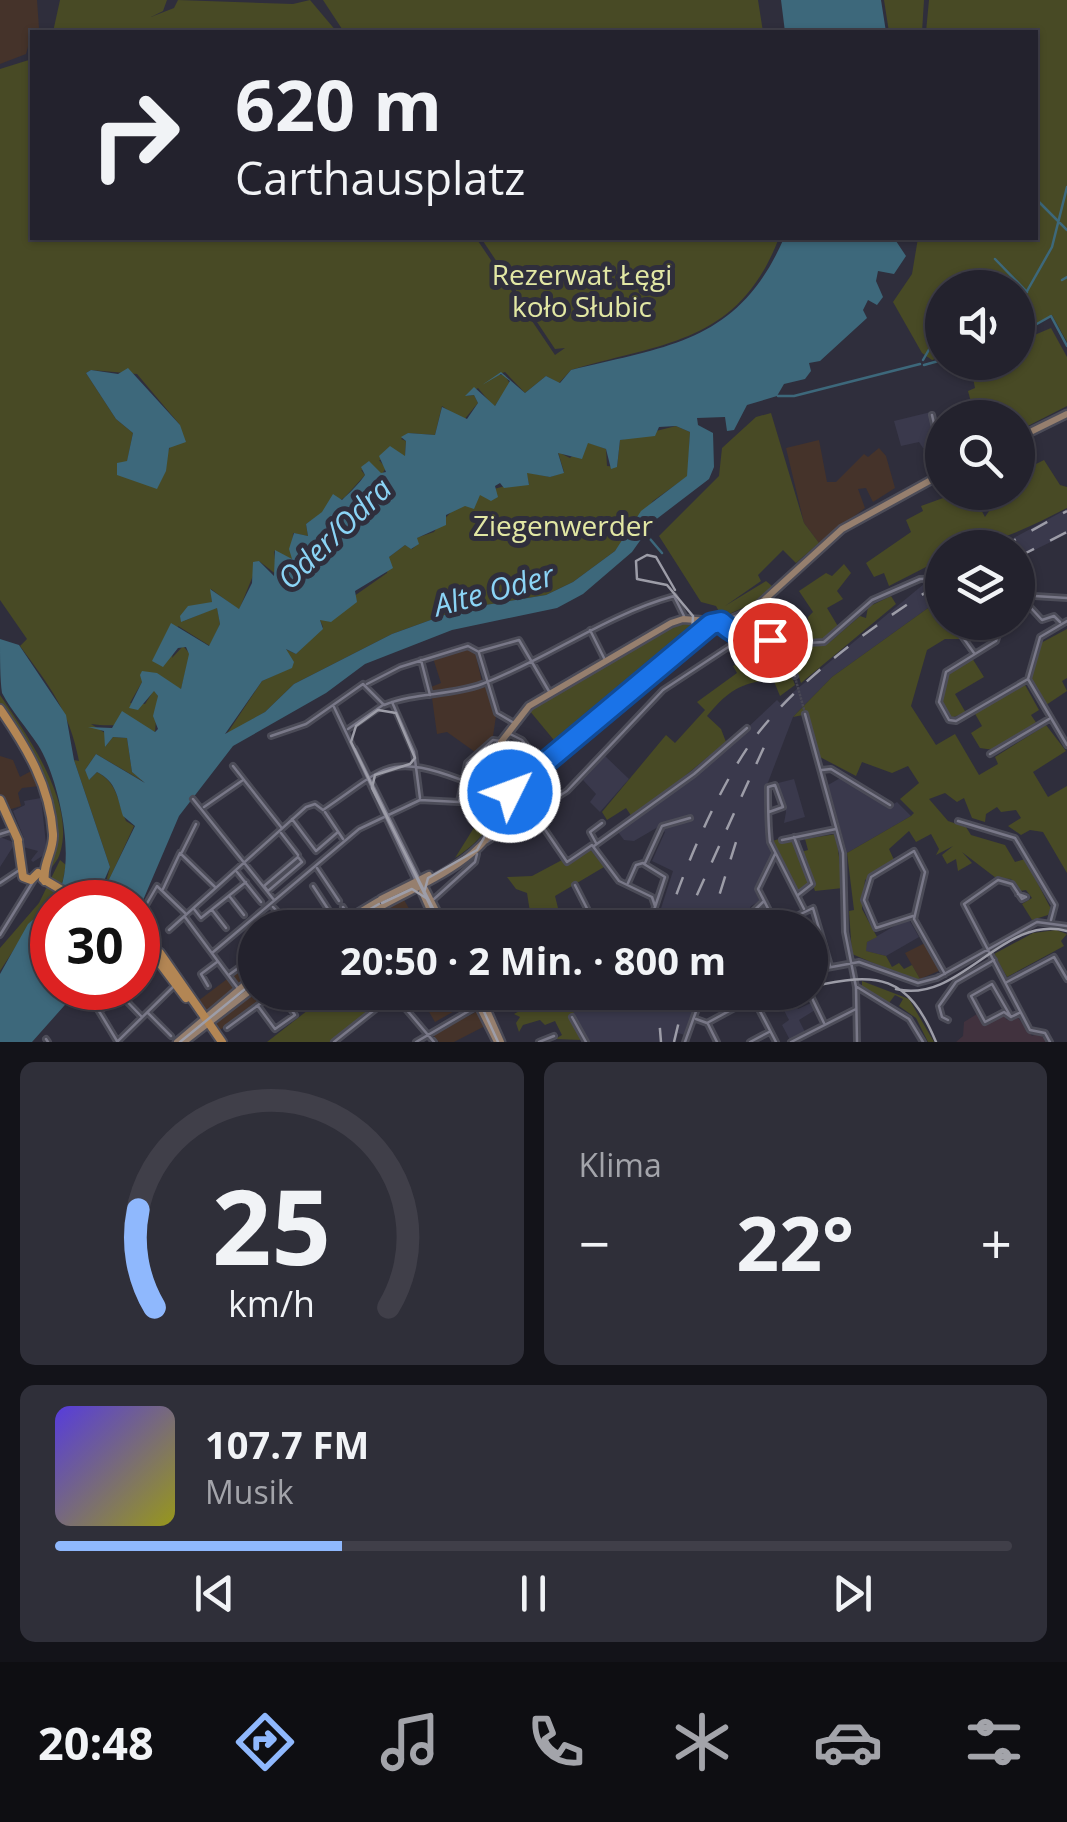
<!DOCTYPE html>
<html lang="de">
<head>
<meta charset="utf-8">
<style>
  body { margin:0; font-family:"Open Sans",sans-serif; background:#2f2f39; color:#f1f3f6; height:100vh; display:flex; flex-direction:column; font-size:38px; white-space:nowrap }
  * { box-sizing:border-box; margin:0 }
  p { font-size:32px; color:#a3a4aa }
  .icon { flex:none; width:55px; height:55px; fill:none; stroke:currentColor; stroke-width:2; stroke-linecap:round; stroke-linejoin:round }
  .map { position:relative; height:1042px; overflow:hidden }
  .panel { display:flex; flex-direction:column; gap:20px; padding:20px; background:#131319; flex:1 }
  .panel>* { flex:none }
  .hud { position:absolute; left:30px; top:30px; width:1008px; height:210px; border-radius:0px; box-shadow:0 2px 8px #0004,0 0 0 2px #403f49; background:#23222d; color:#f1f3f6; overflow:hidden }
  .buttons { position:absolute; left:925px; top:270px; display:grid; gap:20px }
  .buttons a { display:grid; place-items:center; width:110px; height:110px; border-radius:50%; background:#23222d; box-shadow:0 2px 8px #0004,0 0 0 2px #403f49; font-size:50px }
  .speed { position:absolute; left:30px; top:880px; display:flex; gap:20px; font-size:50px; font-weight:700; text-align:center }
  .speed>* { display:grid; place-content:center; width:130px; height:130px; border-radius:50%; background:#23222d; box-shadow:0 2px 8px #0004,0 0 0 2px #403f49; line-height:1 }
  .speed .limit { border:15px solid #d22; background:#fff; color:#111 }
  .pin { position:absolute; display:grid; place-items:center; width:85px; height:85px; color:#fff; margin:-42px; border:5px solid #fff; border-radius:50%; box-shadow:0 2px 10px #0007 }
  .me { position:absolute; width:110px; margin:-55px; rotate:48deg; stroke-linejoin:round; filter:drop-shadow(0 0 8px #0008) }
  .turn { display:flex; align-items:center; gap:35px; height:210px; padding:0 40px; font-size:45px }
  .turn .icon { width:130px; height:130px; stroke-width:2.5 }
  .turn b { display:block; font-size:70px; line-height:85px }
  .big { font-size:75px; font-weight:700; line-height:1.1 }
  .panel .card { flex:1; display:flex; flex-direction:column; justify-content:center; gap:15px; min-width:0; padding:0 35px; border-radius:15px; background:#2f2f39 }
  .panel .dial { align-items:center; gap:0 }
  .dial svg { height:260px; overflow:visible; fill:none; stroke:#403f49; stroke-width:7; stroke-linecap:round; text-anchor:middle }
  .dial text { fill:#f1f3f6; stroke:none }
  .song { display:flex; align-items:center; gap:30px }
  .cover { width:120px; height:120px; border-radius:15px; background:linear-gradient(135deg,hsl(250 70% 55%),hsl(60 70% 35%)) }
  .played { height:10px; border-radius:5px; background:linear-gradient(90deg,#8fb8fd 30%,#403f49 30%) }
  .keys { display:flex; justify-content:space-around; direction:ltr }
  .heat { display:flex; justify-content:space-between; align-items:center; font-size:55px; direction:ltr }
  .panel .tiles { flex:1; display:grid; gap:20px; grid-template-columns:1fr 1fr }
  .card:last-child { grid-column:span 2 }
  .trip { position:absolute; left:238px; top:910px; width:590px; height:100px; border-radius:50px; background:#23222d; box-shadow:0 2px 8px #0004,0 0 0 2px #403f49; font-weight:700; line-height:100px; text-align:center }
  .tab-bar { display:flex; height:160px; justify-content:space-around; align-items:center; background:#0e0e12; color:#a3a4aa }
  .tab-bar .icon { width:70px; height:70px }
  .tab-bar .current { color:#8fb8fd }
  .tab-bar b { font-size:45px; color:#f1f3f6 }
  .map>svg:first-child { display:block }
</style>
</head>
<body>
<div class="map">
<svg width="1067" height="1042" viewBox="0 0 1067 1042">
  <rect width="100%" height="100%" fill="#2f2e3c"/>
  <!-- commercial -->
  <path fill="#45332a" d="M0,0H37L39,28L32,32L26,54L0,64Z
    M819,440L827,482H836L864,454L868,457L879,448L886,456L895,488L873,502L866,488L858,489L865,508L819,543L804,523L786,448Z
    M474,647L482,682L433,694L431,687L441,683L433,658Z
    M485,685L496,716L493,736L475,752L447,732L437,734L432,698Z
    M0,756L13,760L20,777L35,769L40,786L22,788L18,793L21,806L8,810L0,794Z
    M404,900L420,927H355Z
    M925,943L941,970L920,979L905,953Z
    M255,958V992L273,993L217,1032L198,1001Z
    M418,993H467L472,1001L435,1022Z
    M478,1011L485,1026L454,1042H439L432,1034Z"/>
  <!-- built -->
  <path fill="#3a394c" d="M931,412L939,449L923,448L919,442L901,446L894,421Z
    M1067,509V534L1018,558V548L997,547Z
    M930,579L934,585L942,580V598L832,677L793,717L767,785L769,839L774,852L754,889L760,901L751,906L745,920L731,927H655L673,871L652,861L665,832L658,827L634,841L624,840L618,832L696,776L777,700L780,703Z
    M605,756L629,779L600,812L590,802L596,794L583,780Z
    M842,777L883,800L887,808L897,802L911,816L847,853L828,785Z
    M794,779L805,817L784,823L786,812L778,783Z
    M41,798L47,853L33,862L31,860L38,851L23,847V839L14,845L0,867V837L13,842L24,838L13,811L25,805L24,801Z
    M908,918L919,937L886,956L865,951L867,942Z
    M618,992L694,993L687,1010L695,1013L688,1036L678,1033L676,1042H588L558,993Z
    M775,993L790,994L798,1009L811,1003L815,1010L799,1020L805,1032L790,1040L782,1025L789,1020Z"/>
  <!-- medical -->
  <path fill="#41323e" d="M977,1014L984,1025L1003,1014L1007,1020L1016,1015L1032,1036L1040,1032L1046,1042H956L963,1036L964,1022Z"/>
  <!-- green -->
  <path fill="#484a25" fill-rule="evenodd" d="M60,0H167L163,11L151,17L174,8L178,0L293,4L310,0L337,32H53Z
    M323,0H758L763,32H344Z
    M884,0H924L922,32H889Z
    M929,0H1067V342L1052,315L1018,334V288H942V357L932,360L922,353L893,302L912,274L918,238H1035V32H926Z
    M32,59V238H476L555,355L565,348L555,349L481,238H779C738,344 664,342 571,370L559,383L546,376L525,393L505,372L497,375H505L510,384L494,407L478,388L466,396L474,395L478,403L463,421L442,406L435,435L408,433L401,439L406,441L405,456L379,460L386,468L382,474L361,470L365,475L345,497L306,524L308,536L293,533L292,560L274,551L277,575L259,561L239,610L211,589L212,602L184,621L217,607L220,624L210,646L178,626L172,658L183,646L190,654L181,689L142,682L130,703L145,704L154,690L158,696L155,732C133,720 115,728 91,724L108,735L105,747L113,737L127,738L132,772L146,783L96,754L85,770L90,779L97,772C118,783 117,801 126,821L134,826L103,893L110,867L74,760L79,761C69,710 50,687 20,646L27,639L0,600V69ZM91,370L137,374L180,425L166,456V471L127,462L133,433L116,419L86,373Z
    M1051,328L1067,357V406L1018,431V418L975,417L968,391L975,388L970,363L1018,362V342Z
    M771,413L804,523L819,543L796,563L783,550L758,575L761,581L725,606L766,581L772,586L754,603L722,617L716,606L701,602L659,536L719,476L722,448L756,417Z
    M676,426L690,432L688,476L653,501L615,551L573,582L546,595L461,609L392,634L294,684L265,712L226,735L262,681L292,667L285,649L296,654L323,627L320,620L387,573L389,557L405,545L412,549L418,544L416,538L434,532C453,502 493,483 529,484L526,472L550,477L564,472L558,452L570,458L587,442L606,449L607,466L617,467L620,440Z
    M1025,451L1034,465L1044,460L1060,485L1067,487V508C1025,529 990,548 942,548V566L929,573L926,567L889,586L884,573L874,577L866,563L911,532L906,520L923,511L921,506L957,493H972L985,517L993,505L987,493L1018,492V455Z
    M844,564L851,573L837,591L843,599L827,608L839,628L819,641L809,639L808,617L813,612L799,591L826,573L832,576Z
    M891,596L896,604L801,683L795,665L805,646L830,642L860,616L866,618L868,607Z
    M942,598V606L935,611L942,616V622L950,623L960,639H945L927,650L911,706L936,745L955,734L979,775L998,764L995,757L1046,725L1066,751L1033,772L1048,797L1067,786V873L1043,832L1030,830L1021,835L1008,826L1021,818L1016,810L1001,812L997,807L986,814L985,822L972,818L964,798L957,802L945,793L929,799L948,821L966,827L971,835L1005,845L1015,862L1025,859L1051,909L1048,915L1032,920L1022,904L1032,898L1026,890L1020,891L1011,879L996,878L962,852L972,863L958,871L956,859L947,864L942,855L953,846L936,855L939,849L931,834L916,842L909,831L889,849L894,860L865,880L862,909L877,937L867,942L866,951L886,956L892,967L899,963L904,969L912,965L920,979H911L852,954L849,911L854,910L847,853L911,816L914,813L900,799L919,783L908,766L892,773L862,762L856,776L820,757L808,714L793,717L832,677Z
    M694,622L689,639L558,745L529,710L673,625Z
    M1067,629V678L1062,681L1067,691L1046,705L1029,675L1039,644Z
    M763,639L789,669L795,685L780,696L773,679C740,683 728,691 707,716L721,729L726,742L640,813L632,817L626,808L607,820L602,812L666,735L675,743L705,710L697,702L737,673L733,666L763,651Z
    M972,658L984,677L955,694L966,713L950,718L940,701L947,673Z
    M1024,683L1039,710L1031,715L1037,724L994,750L980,748L971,733L982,726L974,712Z
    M0,695C26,734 76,802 60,853C58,861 52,865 49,873C67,809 33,762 0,707Z
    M493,745L507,767C510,804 486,839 455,858L475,826C458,791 459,770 493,745Z
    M836,834L843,888L815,891L801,852L808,850L805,839Z
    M779,839L793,840L811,884L799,893L772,841Z
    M590,849L604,867L555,896L558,908L579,927H522L523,918L530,912L527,893L516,889L507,877L532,876L562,860L566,866Z
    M60,860L66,865L60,894L20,940L0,971V948L39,903Z
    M1056,930L1067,934L1061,941L1064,946L1007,977L994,954L1033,933Z
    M862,981L909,999L934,1042H928L916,1018L899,1006L903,999L895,995L889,1003L862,986Z
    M330,993H393L331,1042H267Z
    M536,993H565L574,1012L569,1017L582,1040L555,1039L562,1035L555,1021L545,1025L540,1020L523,1025L519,1032L516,1023L520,1017L514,1014L532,1004Z"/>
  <!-- water -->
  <path fill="#3d687b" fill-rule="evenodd" d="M781,0H881L886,32H785Z
    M784,238H894L906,256L894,274L878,271L876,281L883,297L877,305L868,300L863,310L867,318L820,361L809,363L811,371L805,379L784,384L777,396L747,405L734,430L727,431L725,417L697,418L698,425L713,433L714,467L709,479L654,521L632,552L583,594L557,608L452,630L365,664L326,693L233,746L179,816L138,912V902H98L135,826L123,816C117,797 117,782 97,772L89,780L85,770L96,754L145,783L132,772L127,738L113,737L105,747L104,731L88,727L112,728L122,711L155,732L158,729L153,716L158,696L154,691L138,710L129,708L142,682L140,675L142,671L157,673L181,689L189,654L186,647L178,648L163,667L152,661L171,623L209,646L220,624L217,608L181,622L180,616L188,606L212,602L210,589L239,609L252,583L253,562L259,561L274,576L275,550L292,559L289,549L294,533L308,536L306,524L322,512L333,494L342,500C349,493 359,484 365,475L361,467L369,461L381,473L386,472L379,456L390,446L405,456L406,441L401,437L408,433L435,435L442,407L467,419L478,403L474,395L465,396L474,387L495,406L510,381L501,374L482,385L501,372L525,393L546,376L560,383L571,370C669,346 739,342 784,238ZM676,426L690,432L687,476L641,511L615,551L573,582L546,595L461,609L392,634L294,684L265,712L225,734L262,681L292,668L294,662L286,649L296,654L323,629L320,620L331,622L357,602L355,591L393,568L389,557L405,545L411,549L419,544L417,538L446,525V515L465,506L474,509L480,495L491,501L498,497L495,486L500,483L504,488L529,485L527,473L550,477L564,473L558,453L582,459L588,443L606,449L611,469L617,467L620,440L655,436L659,427Z
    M128,368L180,425L186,442L169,448L166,471L157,489L117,475V463L127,461L133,433L116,419L86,373L91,370L118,374Z
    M0,639L19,645L66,715L74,760L110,867L95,902H53C80,870 59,778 38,745C27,728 12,712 2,693C0,680 0,655 0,639Z
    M52,903V988H80L32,1042H0V974L28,924Z"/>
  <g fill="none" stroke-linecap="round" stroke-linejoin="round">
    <!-- stream -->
    <path stroke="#3d687b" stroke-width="2.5" d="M1035,198L1067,230
      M995,259L1027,292
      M1062,280L1067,277
      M966,288L969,282L975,288
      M1022,303L1035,325L1051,316L1067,346
      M1018,307L1052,247L1067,187
      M923,360L942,327
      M924,365L942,360
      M778,396H794L920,364
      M645,533L662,553"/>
    <!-- street-tunnel -->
    <path stroke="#484754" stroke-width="2.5" stroke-dasharray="2.5 1" stroke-linecap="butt" d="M795,677L805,713
      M654,926L658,928"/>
    <defs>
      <path id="street" d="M932,415L942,458
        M1018,595L1067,598
        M1018,612L1031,608L1042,620L1054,616L1060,622
        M1067,621L1040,637L1028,679L1067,745
        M952,622L974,653
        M1002,622L996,641L946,672L939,702L949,720L956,721L1028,679
        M590,630L604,658
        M752,632L808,643L824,642L872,600L920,579L942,578
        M748,636L769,641
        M767,637L795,676
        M693,638L695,622
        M741,638L721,622L748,611
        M480,651L519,640L550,693
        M479,653L497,713L514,723
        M421,660L430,695
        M367,684L400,667L468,646L479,652
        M392,702L414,752L420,798
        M334,707L416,881
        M805,714L843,853L845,932L856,987L857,1042
        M348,729L383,705
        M510,734L522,740L534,755L512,773
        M271,736L306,724L363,684L384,705C416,692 450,696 482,684C548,659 605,615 674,596L684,616
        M355,749L418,876
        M990,754L1049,719
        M233,766L281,827
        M822,770L831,769L890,805
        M513,787L711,624
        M193,799L274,900
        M204,807L243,780
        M323,810C383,770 386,752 459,779
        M325,812L343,839
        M769,812L783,807L775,785L768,787C768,805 768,824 770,842L804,909
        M535,815L567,862L592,845L619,881L652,897L655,906
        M292,819L316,851L338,832
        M958,821L1015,838L1055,905L1051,920
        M281,833L298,855
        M0,834L13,830
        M794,837L812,884L798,895
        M782,840L836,829
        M487,842L567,791L663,690L751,632L755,614
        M596,843L590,832L602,823
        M594,846L694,774L747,728
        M182,852L196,824
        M775,854L758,889L778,928
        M298,857L302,862L268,891L264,886Z
        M645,863L662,826L690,818
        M644,864L665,877L648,928
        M317,868L339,901
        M237,872L261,902
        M0,883L21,869
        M628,883L636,865L643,863
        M575,885L597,928
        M163,889L180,853L215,887
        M1018,894L1026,897L1022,899L1012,884L998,880L964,904L1030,1030L1045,1033L1050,1042
        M230,897L244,915
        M434,899L475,862L477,854
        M273,907L293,928
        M343,907L348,915
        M194,909L201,918L246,882
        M212,910L226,928
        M913,916L876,928L864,900L871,877L914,851L925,872L914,919L945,974
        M185,917L237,987
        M138,919L157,886L185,913
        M298,928L328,909L313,886
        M736,928L763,902
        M772,928L813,908L830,966
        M169,930L306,807L315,804L323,810
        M0,935L34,880
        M212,953L359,829L420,800L459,802L467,763L493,740L500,741
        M810,971L859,962L918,983L937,978L1037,922L1067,926
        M230,974L255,956
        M1007,982L1054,957L1067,979
        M208,986L201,974L217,962
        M857,987L909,1019L923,1042
        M85,988L117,1041
        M114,988L141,1016
        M308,992L314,1001
        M750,992L776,1042
        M809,992L824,1023
        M394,995L434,1042
        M485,1000L498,992
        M485,1003L505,992
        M258,1006L275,1029L295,1015L279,992
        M103,1008L117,992
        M148,1013L171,1036
        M572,1017L586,1042
        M1011,1017L1004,1012L985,1022L971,996L992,984L1011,1017L1019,1013
        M696,1019L707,1023L764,992
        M948,1020L942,1017L939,1006L956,982L994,960
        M708,1024L717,1042
        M227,1028L276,992
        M46,1039L48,1042
        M117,1042L173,987
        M334,1042L397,992
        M416,1042L479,1005
        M539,1042L554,1036
        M685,1042L703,992
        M750,1042L769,1032
        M791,1042L856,1009"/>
      <path id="secondary" d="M1018,438L1067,414
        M752,611L842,529L942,474
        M421,881L445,928
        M422,892L438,928
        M381,899L429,875
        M384,905C435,877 501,854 510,787C513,770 502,758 501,742L529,706L671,623L683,619L721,622
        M333,928L378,901
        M343,928L381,907
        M472,992L497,1042
        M479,992L501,1042
        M177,1042L255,976
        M184,1042L255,987"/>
      <path id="primary" d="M0,709C27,748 50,786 53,834C54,851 42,864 45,881
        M0,800L18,840
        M18,842L23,877L31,880L38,873
        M43,879L82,902
        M138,936L160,953L222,1042
        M147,946L186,998"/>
    </defs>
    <!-- street casing -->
    <use href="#street" stroke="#4c4c58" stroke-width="8"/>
    <!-- secondary casing -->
    <use href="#secondary" stroke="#4c4c58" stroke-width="11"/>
    <!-- primary casing -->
    <use href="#primary" stroke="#4c4c58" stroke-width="12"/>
    <!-- street -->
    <use href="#street" stroke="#797888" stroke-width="2.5"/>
    <!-- secondary -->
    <use href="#secondary" stroke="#967f6e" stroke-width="6"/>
    <!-- primary -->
    <use href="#primary" stroke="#b38654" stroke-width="8"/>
    <!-- tram -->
    <path stroke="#9d9da8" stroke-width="2.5" d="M424,893L428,878L477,850L514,785L692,639L693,616L667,585L637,579L636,561L647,555L656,557L675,590
      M382,903L412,889L426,898
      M337,928L379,904
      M441,928L351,742L356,726L378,710L396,713L415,758L410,764L375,775L372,788L443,928
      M644,928L655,926
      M810,987C878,971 908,975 936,1042
      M896,989C960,1005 1003,913 1067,931
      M475,992L498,1042
      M475,992L485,1000L503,992
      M180,1042L255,981"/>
    <!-- rail -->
    <path stroke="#9d9da8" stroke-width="2.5" stroke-dasharray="18 18" stroke-linecap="butt" d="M1000,548L1067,511
      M1018,557L1067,532
      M665,928C683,870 724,773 763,727C810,670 880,621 942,582
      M682,928L769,736
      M709,928L736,842
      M657,992L661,1042
      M674,1042L686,992"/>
  </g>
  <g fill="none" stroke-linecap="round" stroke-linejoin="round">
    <defs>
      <path id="route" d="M510,792L711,624L721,622C744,644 751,630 774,644L770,640"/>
    </defs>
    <!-- route casing -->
    <use href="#route" stroke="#114b97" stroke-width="25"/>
    <!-- route -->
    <use href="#route" stroke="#1a73e8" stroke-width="18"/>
  </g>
  <g text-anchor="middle" stroke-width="10" stroke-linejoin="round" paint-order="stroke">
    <!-- park labels -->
    <g font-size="28" fill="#e2e7a4" stroke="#2f2e3c">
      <text x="582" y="285">Rezerwat Łęgi<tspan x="582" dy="32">koło Słubic</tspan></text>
      <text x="563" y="536">Ziegenwerder</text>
    </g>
    <!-- water labels -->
    <g font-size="30" font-style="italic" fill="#8bd4f6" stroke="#2f2e3c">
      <text transform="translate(335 534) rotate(-44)" y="10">Oder/Odra</text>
      <text transform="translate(494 591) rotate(-15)" y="10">Alte Oder</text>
    </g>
  </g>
</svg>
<div class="buttons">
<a><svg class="icon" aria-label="sound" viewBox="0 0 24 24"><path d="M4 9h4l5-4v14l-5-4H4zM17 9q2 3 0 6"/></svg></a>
<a><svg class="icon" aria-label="search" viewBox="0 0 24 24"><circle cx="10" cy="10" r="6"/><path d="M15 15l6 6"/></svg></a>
<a><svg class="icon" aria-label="layers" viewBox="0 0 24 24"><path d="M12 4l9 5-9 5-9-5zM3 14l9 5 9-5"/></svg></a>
</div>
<div class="speed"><div class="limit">30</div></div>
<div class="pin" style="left:770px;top:640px;background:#d93025"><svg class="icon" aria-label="arrive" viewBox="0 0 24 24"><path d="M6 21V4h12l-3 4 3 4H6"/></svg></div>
<svg class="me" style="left:510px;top:792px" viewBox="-20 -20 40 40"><circle r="17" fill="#1a73e8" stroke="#fff" stroke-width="3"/><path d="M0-11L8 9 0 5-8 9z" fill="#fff"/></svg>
<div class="trip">20:50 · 2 Min. · 800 m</div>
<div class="hud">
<div class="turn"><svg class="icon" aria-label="right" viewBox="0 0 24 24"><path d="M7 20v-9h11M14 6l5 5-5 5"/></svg><div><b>620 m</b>Carthausplatz</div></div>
</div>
</div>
<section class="panel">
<div class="tiles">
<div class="card dial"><svg viewBox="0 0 100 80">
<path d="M14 69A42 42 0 1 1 86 69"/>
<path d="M14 69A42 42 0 0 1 9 39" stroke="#8fb8fd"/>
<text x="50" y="56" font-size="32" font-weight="700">25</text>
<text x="50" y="72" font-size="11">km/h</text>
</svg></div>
<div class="card"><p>Klima</p>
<div class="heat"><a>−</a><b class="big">22°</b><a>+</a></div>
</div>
<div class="card">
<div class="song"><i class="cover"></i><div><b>107.7 FM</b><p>Musik</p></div></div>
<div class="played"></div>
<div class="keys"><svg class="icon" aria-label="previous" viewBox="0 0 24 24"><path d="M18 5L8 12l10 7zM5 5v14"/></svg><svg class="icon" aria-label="pause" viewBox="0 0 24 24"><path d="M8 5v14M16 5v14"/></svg><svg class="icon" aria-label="next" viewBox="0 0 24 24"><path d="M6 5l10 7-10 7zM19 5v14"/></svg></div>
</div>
</div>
</section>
<nav class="tab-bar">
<b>20:48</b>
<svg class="icon current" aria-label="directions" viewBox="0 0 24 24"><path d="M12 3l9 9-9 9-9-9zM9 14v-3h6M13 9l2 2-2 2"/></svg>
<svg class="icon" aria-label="music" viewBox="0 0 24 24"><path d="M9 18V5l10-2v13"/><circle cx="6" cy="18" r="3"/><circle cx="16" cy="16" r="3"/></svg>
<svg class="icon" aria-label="phone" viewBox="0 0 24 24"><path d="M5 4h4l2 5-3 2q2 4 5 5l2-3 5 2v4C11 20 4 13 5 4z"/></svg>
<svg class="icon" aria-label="climate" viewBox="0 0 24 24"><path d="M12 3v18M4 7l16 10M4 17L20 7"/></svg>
<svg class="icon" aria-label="car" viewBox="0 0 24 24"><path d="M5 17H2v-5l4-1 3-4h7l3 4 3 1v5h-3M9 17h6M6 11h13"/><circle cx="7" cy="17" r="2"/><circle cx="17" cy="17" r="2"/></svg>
<svg class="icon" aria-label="filters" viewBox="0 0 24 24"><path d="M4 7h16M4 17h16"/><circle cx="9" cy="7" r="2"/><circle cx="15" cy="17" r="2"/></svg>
</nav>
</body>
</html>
